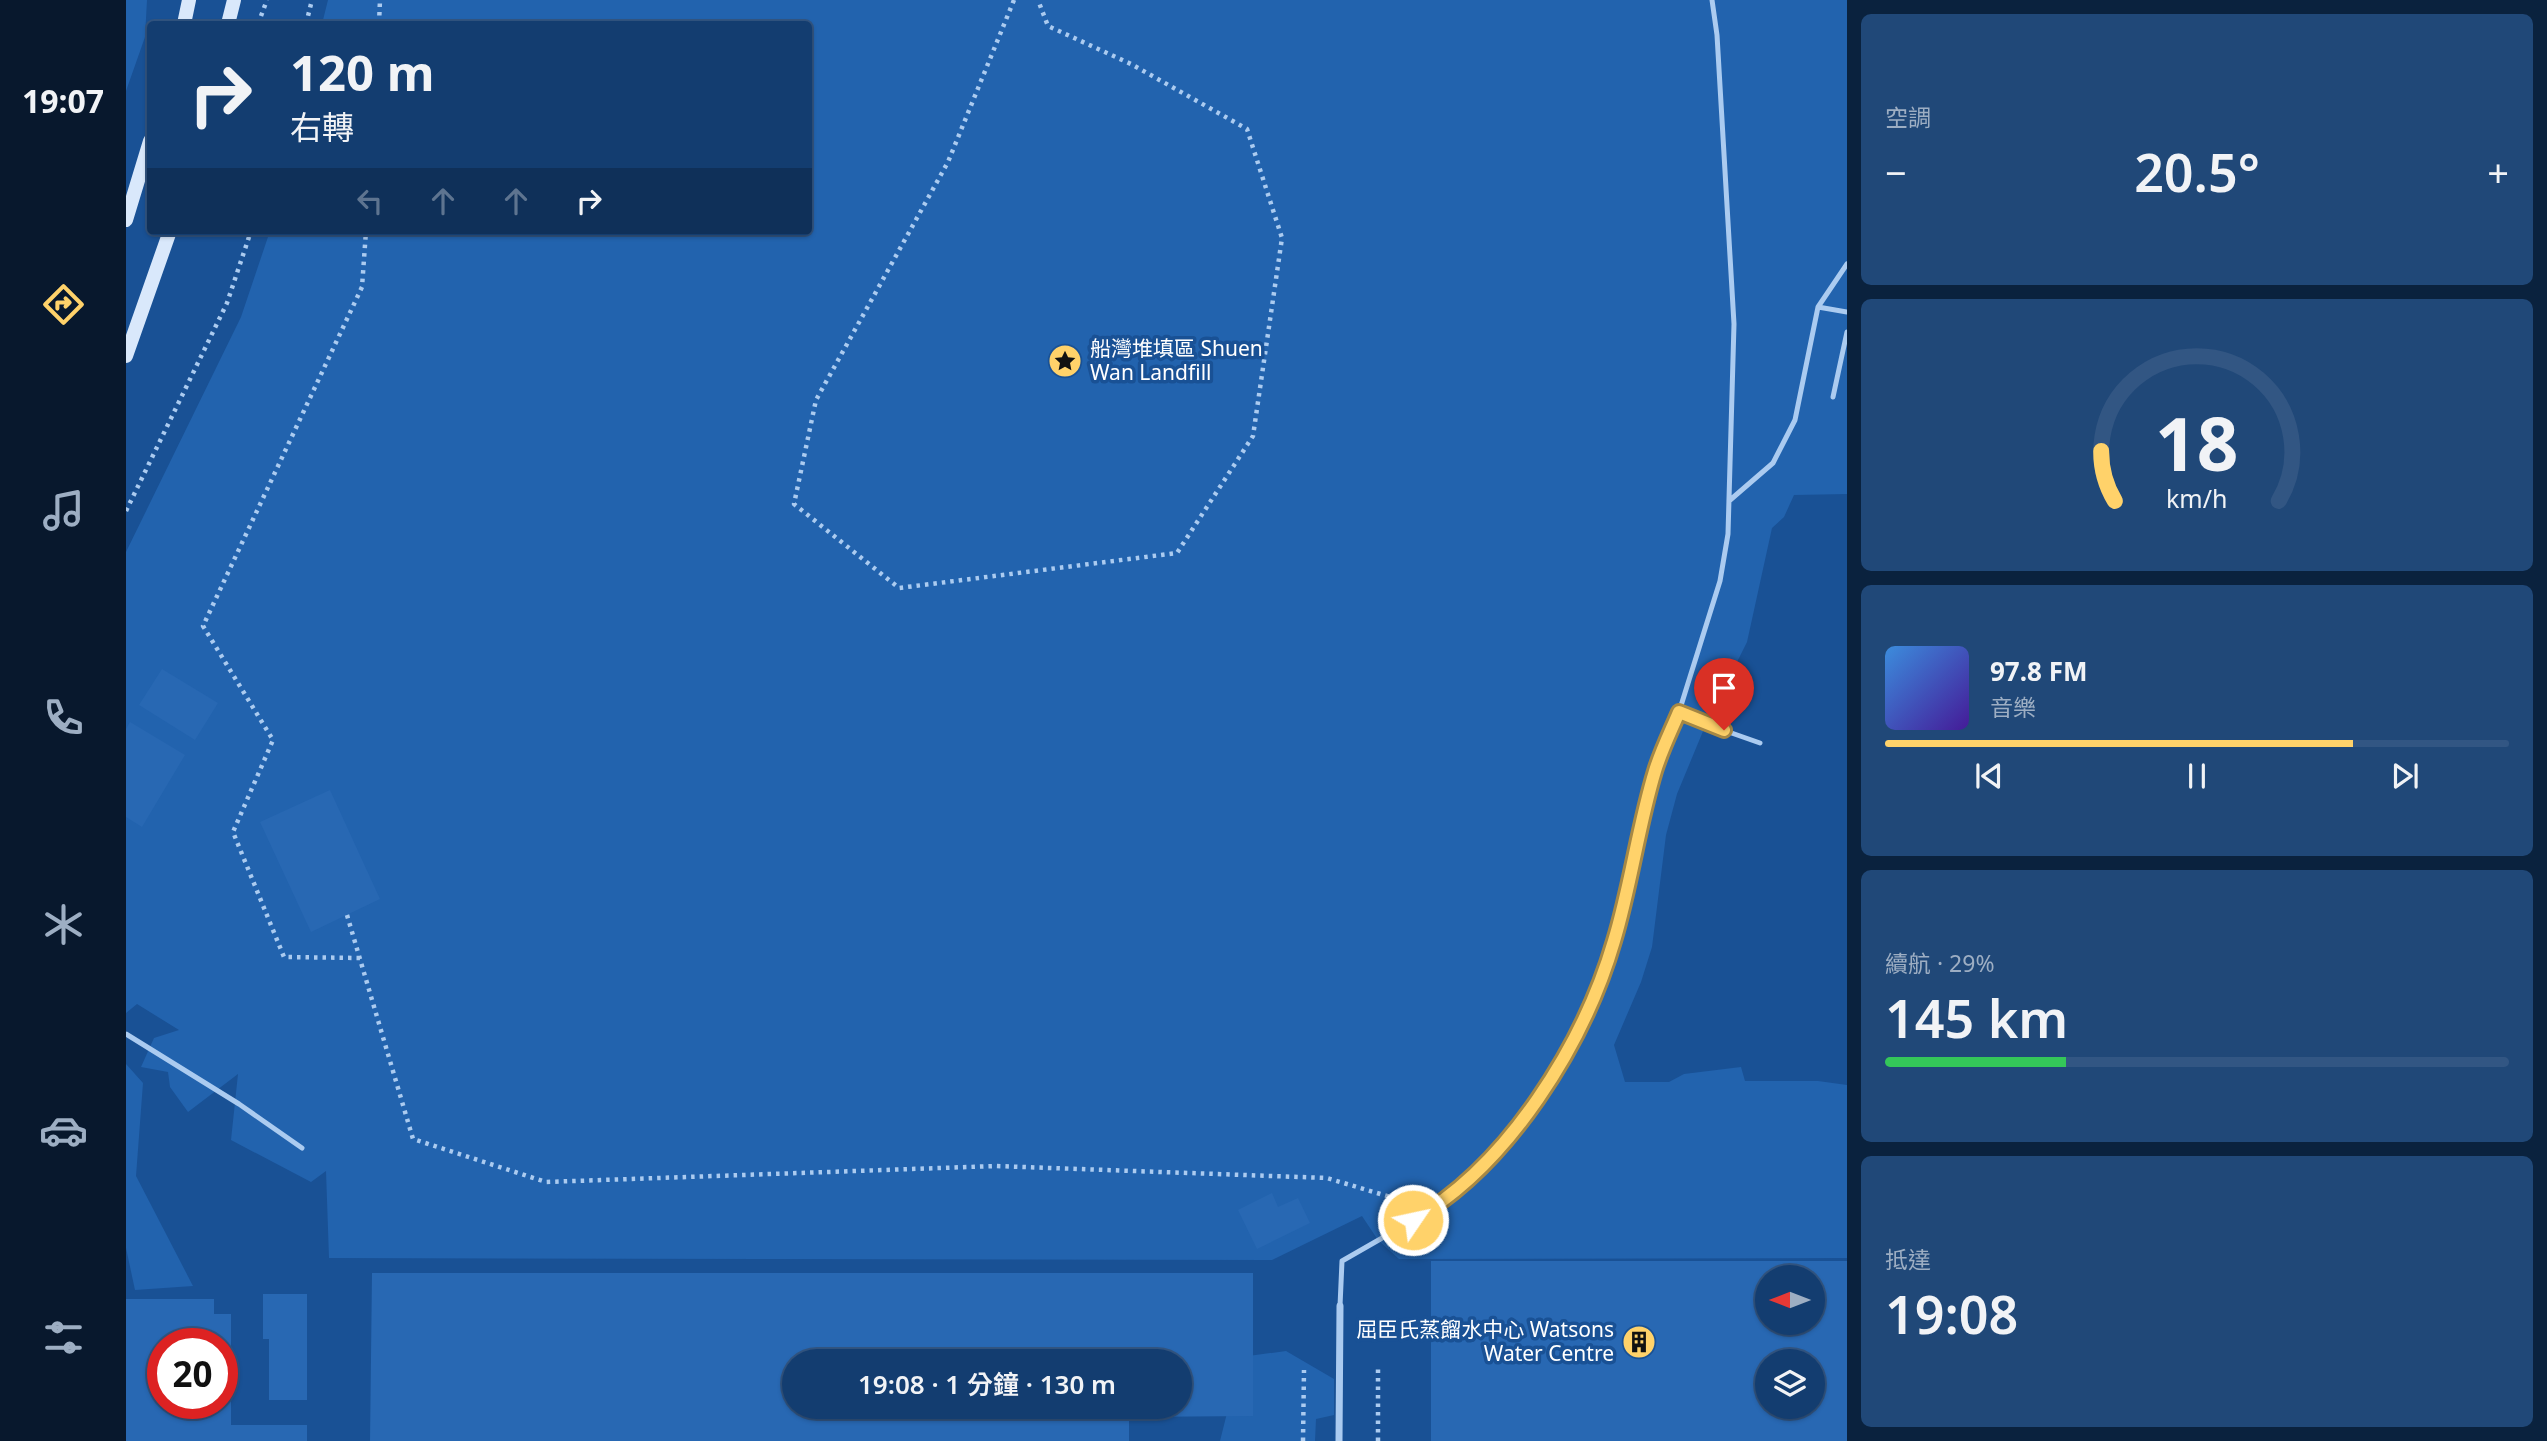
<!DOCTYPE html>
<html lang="zh-TW">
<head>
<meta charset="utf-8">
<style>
  body { margin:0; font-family:"Noto Sans","Noto Sans TC",sans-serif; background:#204878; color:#f1f3f6; height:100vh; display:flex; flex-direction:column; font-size:26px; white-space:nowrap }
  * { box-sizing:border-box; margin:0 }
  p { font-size:23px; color:#9daec3 }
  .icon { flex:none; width:38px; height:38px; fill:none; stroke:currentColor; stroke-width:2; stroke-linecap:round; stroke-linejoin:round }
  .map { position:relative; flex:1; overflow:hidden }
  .side { display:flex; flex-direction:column; gap:14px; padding:14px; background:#0a223e; width:700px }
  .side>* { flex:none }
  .top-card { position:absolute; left:21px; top:21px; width:665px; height:214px; border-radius:7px; box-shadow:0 2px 5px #0004,0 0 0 2px #325683; background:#133d70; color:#f1f3f6; overflow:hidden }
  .needle { width:46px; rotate:270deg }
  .controls { position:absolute; left:1629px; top:1265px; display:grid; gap:14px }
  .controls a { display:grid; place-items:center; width:70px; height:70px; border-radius:50%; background:#133d70; box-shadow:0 2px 5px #0004,0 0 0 2px #325683; font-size:35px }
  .speed { position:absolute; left:21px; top:1328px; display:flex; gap:14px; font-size:35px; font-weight:700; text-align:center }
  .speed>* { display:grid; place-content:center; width:91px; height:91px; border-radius:50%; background:#133d70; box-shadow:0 2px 5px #0004,0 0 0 2px #325683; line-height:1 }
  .speed .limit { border:10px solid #d22; background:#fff; color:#111 }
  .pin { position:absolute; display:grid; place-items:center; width:60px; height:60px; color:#fff; margin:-72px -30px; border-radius:50% 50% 50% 0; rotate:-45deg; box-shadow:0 0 7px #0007 }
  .pin .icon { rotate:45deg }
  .me { position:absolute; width:77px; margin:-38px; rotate:56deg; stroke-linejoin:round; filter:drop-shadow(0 0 5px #0008) }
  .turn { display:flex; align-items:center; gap:24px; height:147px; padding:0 28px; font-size:32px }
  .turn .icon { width:91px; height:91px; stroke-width:2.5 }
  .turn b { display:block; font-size:49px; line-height:60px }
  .lanes { display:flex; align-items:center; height:66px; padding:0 28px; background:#0003; justify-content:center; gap:35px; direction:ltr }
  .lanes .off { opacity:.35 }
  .big { font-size:52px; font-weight:600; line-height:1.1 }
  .side .tile { flex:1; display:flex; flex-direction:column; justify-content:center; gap:10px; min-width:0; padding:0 24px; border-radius:10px; background:#204878 }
  .side .dial { align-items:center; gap:0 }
  .dial svg { height:182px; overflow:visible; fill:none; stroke:#325683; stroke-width:7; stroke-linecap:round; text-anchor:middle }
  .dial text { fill:#f1f3f6; stroke:none }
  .song { display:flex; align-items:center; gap:21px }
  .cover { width:84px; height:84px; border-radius:10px; background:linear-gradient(135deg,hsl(210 70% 55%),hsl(260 70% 35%)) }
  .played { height:7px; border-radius:4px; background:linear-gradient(90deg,#ffd26a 75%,#325683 75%) }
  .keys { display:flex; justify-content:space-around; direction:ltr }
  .heat { display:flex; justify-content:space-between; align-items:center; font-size:38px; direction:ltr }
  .charge { height:10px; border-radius:5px; background:linear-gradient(90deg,#34c759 29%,#325683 0) }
  .trip { position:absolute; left:656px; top:1349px; width:410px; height:70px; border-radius:35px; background:#133d70; box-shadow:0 2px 5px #0004,0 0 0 2px #325683; font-weight:600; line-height:70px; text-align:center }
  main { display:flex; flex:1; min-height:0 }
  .menu { display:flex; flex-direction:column; width:126px; justify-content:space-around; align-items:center; background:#08182d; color:#9daec3 }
  .menu .icon { width:49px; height:49px }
  .menu .current { color:#ffd26a }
  .menu b { font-size:32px; color:#f1f3f6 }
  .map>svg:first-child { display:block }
</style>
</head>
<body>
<main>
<nav class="menu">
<b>19:07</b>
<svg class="icon current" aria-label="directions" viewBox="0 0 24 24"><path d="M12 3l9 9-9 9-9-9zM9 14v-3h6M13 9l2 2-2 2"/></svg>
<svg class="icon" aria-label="music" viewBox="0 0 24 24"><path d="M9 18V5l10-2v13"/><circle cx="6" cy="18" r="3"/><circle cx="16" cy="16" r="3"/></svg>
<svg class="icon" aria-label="phone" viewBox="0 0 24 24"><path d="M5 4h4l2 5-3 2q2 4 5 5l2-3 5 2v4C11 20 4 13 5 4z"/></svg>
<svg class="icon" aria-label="climate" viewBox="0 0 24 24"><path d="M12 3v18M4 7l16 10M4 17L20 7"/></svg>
<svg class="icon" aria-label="car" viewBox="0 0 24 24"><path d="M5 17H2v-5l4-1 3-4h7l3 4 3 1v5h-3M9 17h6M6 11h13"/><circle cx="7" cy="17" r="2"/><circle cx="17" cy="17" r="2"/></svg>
<svg class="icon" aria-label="filters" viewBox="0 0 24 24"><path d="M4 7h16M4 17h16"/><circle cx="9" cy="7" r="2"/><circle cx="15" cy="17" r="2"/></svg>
</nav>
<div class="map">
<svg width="1721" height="1441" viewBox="0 0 1721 1441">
  <rect width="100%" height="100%" fill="#195195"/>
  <!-- green -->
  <path fill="#2263ae" d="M0,0H21L19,37L0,91Z
    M202,0H1721V494L1668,495L1658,517L1646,528L1621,642L1580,724L1551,794L1540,835L1526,947L1515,982L1488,1045L1499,1082H1543L1558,1074L1615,1067L1619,1081H1692L1721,1085V1258L1273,1259L1252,1240L1236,1216L1146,1260L203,1258L200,1171L185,1182L105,1140L112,1074L62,1112L44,1087L42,1072L15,1067L28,1038L53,1030L11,1004L0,1013V552L115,317L144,231H682V24H196Z
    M0,1064L17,1083L10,1176L67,1286L9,1290L0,1248Z
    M1160,1351L1208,1379V1415L1190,1419L1189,1441H1094L1115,1357Z"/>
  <!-- building -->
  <path fill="#2868b3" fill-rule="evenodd" d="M36,669L92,703L69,740L13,705Z
    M4,722L59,755L16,827L0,817V729Z
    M204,790L254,899L185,932L134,822Z
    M1146,1193L1152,1207L1172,1198L1184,1223L1131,1249L1112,1210Z
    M1305,1261H1721V1441H1305ZM1642,1278H1687V1323H1642ZM1642,1362H1687V1407H1642Z
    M246,1273H1127V1416L1003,1417V1441H244ZM668,1362H1054V1407H668Z
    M137,1294H181V1400H143V1339H137Z
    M0,1299H88V1314H105V1425H181V1441H0ZM37,1344H96V1404H37Z"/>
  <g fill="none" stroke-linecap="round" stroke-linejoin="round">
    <!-- path -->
    <path stroke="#abcbf0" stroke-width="4.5" stroke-dasharray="3.5 5" stroke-linecap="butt" d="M888,0L822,162L690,400L668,504L773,588L1051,553L1127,436L1156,238L1121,129L1005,64L922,26L912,0
      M132,24L141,0
      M180,24L186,0
      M253,24L254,0
      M0,511L101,303L125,231
      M221,915L287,1139L420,1182L870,1166L1201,1178L1281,1202
      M234,958L158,957L107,832L147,740L77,626L236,287L240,231
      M1177,1441L1178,1370
      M1252,1441V1365"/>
    <!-- service -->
    <path stroke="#abcbf0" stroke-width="5" d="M1692,307L1721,312
      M1707,397L1721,332
      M1603,501L1647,463L1669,420L1692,307L1721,264
      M1553,712L1580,724L1634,743
      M0,1034L113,1104L176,1148
      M1214,1306L1216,1261L1305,1210L1369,1155L1415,1094L1458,1021L1488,941L1529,769L1553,712L1594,581L1602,534L1608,324L1591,35L1586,0"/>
    <!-- minor -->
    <path stroke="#abcbf0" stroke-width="7" d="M1213,1441L1214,1306"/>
    <!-- secondary -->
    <path stroke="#d9e8fb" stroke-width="14" d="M58,24L63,0
      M102,24L108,0
      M0,220L24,141
      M0,356L44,231"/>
  </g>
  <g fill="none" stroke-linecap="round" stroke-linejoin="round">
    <defs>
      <path id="route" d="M1287,1220C1382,1166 1458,1044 1488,941C1505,885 1512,827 1529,771C1535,751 1545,731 1553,712L1598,730"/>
    </defs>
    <!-- route casing -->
    <use href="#route" stroke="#a68845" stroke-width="18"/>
    <!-- route -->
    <use href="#route" stroke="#ffd26a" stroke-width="12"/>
  </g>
  <!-- icons -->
  <defs>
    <symbol id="sight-disc" viewBox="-11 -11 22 22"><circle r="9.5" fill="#ffd26a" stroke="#195195"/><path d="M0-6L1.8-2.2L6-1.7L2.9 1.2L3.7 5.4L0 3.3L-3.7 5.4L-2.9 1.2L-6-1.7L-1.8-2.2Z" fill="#111"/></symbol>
    <symbol id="building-disc" viewBox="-11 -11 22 22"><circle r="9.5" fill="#ffd26a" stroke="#195195"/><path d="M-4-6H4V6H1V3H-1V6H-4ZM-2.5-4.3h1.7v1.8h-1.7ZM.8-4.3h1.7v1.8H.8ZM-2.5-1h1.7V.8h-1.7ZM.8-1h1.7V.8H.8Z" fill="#111"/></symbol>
  </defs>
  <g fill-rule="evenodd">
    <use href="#sight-disc" x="920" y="342" width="38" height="38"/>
    <use href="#building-disc" x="1494" y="1323" width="38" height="38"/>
  </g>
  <g text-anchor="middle" stroke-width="7" stroke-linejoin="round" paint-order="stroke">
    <!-- poi labels -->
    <g font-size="21" fill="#fff" stroke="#195195" text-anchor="start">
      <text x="964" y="356">船灣堆填區 Shuen<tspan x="964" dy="24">Wan Landfill</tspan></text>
      <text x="1488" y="1337" text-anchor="end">屈臣氏蒸餾水中心 Watsons<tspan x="1488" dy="24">Water Centre</tspan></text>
    </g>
  </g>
</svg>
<div class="controls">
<a><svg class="needle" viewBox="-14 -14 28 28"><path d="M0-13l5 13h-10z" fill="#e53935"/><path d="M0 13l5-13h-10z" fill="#9daec3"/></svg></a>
<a><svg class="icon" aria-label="layers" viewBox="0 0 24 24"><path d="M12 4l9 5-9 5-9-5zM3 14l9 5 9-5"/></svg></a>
</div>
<div class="speed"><div class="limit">20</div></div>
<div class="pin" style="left:1598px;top:730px;background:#d93025"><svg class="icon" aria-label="arrive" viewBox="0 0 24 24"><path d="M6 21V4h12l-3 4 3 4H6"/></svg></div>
<svg class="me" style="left:1287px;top:1220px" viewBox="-20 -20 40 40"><circle r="17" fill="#ffd26a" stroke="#fff" stroke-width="3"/><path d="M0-11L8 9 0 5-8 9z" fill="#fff"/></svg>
<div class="trip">19:08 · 1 分鐘 · 130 m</div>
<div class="top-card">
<div class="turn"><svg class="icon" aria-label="right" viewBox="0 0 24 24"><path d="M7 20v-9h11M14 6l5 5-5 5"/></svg><div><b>120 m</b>右轉</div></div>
<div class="lanes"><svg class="icon off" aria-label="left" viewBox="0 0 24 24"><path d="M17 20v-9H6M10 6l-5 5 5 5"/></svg><svg class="icon off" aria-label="ahead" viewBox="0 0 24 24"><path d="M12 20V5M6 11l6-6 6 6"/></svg><svg class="icon off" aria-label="ahead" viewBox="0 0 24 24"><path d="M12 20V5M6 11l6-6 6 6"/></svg><svg class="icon" aria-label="right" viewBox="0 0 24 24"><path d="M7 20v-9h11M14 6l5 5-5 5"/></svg></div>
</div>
</div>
<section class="side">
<div class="tile"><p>空調</p>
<div class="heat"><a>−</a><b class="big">20.5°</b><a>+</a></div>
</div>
<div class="tile dial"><svg viewBox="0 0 100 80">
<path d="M14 69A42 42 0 1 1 86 69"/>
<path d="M14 69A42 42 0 0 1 8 47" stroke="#ffd26a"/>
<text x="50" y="56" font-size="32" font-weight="700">18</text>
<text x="50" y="72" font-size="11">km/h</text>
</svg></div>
<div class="tile">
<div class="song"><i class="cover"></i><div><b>97.8 FM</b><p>音樂</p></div></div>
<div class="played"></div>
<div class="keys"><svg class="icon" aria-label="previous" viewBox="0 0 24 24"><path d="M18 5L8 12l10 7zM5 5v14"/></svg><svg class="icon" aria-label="pause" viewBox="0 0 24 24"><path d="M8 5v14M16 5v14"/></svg><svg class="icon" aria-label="next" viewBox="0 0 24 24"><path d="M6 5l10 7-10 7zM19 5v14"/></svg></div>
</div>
<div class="tile"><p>續航 · 29%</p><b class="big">145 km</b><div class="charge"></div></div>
<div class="tile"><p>抵達</p><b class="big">19:08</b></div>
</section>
</main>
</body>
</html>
